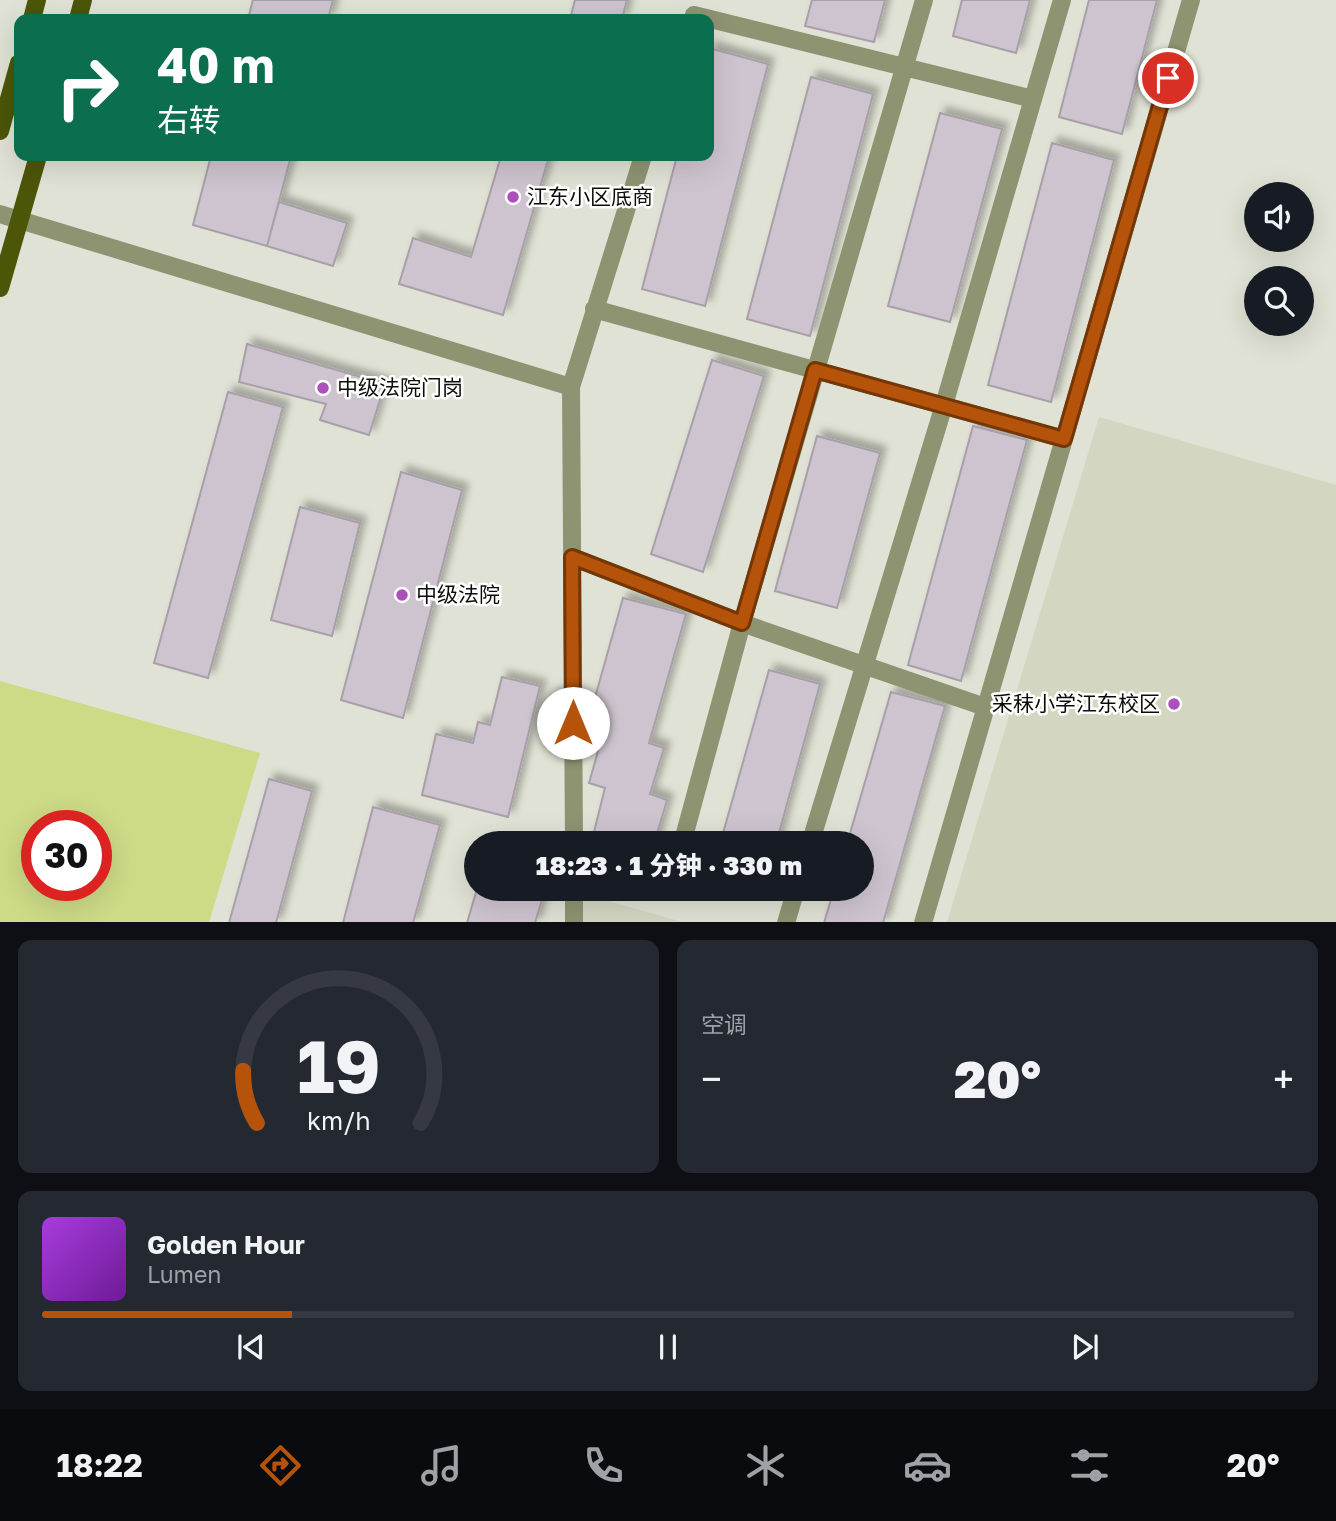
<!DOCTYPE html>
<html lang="zh">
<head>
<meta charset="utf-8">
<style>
  body { margin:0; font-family:"Golos Text","Noto Sans SC",sans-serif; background:#242831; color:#f1f3f6; height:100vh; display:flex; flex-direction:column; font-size:26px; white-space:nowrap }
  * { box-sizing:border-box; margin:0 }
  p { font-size:23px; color:#9ea1a6 }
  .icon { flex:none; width:38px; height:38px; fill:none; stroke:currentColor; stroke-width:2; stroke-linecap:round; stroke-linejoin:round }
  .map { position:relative; height:922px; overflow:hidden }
  .drawer { display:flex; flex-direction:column; gap:18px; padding:18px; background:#0d0f14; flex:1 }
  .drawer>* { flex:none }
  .guide { position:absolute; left:14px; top:14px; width:700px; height:147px; border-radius:14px; box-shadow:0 7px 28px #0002; background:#0b6e4f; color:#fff; overflow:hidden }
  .controls { position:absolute; left:1244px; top:182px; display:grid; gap:14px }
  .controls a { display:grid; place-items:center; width:70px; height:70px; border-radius:50%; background:#171b24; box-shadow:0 7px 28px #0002; font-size:35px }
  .speed { position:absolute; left:21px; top:810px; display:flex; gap:14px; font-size:35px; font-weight:700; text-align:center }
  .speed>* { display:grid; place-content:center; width:91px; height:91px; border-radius:50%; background:#171b24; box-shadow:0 7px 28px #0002; line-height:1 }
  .speed .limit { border:10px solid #d22; background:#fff; color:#111 }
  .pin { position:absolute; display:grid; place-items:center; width:60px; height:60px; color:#fff; margin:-30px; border:4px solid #fff; border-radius:50%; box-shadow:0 2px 7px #0007 }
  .me { position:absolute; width:77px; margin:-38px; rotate:0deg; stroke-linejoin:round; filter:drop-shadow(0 0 5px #0008) }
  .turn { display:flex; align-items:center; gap:24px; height:147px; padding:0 28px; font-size:32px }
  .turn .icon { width:91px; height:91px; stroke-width:2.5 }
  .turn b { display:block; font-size:49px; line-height:60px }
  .big { font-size:52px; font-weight:800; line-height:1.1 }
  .drawer .tile { flex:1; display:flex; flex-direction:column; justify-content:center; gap:10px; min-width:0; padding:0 24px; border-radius:14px; background:#242831 }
  .drawer .dial { align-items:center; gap:0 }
  .dial svg { height:182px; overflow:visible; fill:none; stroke:#363941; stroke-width:7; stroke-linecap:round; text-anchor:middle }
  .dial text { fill:#f1f3f6; stroke:none }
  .song { display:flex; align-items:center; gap:21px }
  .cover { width:84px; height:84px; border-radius:10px; background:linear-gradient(135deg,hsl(280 70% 55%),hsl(280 70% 35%)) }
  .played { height:7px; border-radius:4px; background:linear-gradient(90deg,#b45309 20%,#363941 20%) }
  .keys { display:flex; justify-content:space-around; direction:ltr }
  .heat { display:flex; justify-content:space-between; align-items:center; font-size:38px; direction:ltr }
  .drawer .tiles { flex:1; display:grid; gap:18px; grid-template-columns:1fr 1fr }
  .tile:last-child { grid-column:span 2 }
  .trip { position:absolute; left:464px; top:831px; width:410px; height:70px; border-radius:35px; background:#171b24; box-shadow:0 7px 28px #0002; font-weight:800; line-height:70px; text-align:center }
  .tabs { display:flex; height:112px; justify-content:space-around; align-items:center; background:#090b0e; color:#9ea1a6 }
  .tabs .icon { width:49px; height:49px }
  .tabs .selected { color:#b45309 }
  .tabs b { font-size:32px; color:#f1f3f6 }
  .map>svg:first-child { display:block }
</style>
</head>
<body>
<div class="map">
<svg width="1336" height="923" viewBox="0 0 1336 923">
  <defs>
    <filter id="shadow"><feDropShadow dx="6" dy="-6" stdDeviation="3.5" flood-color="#0004"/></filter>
  </defs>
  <rect width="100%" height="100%" fill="#dfe2d4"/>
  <!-- built -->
  <path fill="#d3d7c2" d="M1099,417L1336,485V922H947Z
    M580,893L682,922H580Z"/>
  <!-- green -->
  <path fill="#cdda86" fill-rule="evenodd" d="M0,681L260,753L209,922H0ZM37,826H96V886H37Z"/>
  <!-- building -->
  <path fill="#cec4cf" stroke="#a89fa9" stroke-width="2" filter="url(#shadow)" d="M253,0H333L328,19H248Z
    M575,0H627L622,19H570Z
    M812,0H885L874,42L805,26Z
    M962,0H1030L1016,53L953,36Z
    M1089,0H1157L1122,134L1059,117Z
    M709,48L768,64L705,306L642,289L677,156H709Z
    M811,77L873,94L810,336L747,319Z
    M940,113L1002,129L950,322L888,306Z
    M1052,143L1114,160L1051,402L988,385Z
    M211,156H291L267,246L193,225Z
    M501,156H549L503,315L399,284L413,238L471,257Z
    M279,202L347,223L333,266L267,246Z
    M247,344L385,384L369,435L320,420L326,404L239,382Z
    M712,360L764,376L703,572L651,554Z
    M228,392L283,407L208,678L154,663Z
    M973,426L1027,440L961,681L908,665Z
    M817,436L880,453L837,608L775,591Z
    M401,472L462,490L403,718L341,700Z
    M300,507L360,523L332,636L271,620Z
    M623,598L686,614L649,743L664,748L650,794L667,800L654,844H591L605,788L589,783L604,730L587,726Z
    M769,670L820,684L776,844H720Z
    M502,677L540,686L508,817L422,795L436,734L473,743L478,722L490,725Z
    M891,692L945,706L883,923H824L834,889H861V844H847Z
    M269,779L312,791L276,923H229Z
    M373,807L440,825L413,923H343Z
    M477,889H545L535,923H467Z"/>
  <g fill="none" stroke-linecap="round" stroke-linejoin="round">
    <!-- street -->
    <path stroke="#8e9472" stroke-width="18" d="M694,15L1033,99L1062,0
      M0,214L571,387
      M594,309L1064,439L1191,0
      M572,557L742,623L985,707
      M574,844L571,387L643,156
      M682,844L742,623L924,0
      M810,844L944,405L1033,99
      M574,889V923
      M786,923L796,889
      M923,923L1064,439"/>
    <!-- primary -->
    <path stroke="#4d5509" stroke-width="18" d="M32,19L37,0
      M78,19L83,0
      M0,131L19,63
      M0,288L38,156"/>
  </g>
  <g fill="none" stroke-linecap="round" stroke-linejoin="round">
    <defs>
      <path id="route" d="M573,723L572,557L742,623L815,370L1064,439L1168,78"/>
    </defs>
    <!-- route casing -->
    <use href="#route" stroke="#753606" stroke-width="18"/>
    <!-- route -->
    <use href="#route" stroke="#b45309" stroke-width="12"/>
  </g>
  <!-- markers -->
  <g fill="#ad50bb" stroke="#fff" stroke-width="2.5">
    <circle cx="513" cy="197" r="7"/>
    <circle cx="323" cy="388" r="7"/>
    <circle cx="402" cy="595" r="7"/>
    <circle cx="1174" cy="704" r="7"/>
  </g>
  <g text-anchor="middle" stroke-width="5" stroke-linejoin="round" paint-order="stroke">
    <!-- poi labels -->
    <g font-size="21" fill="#0b0c07" stroke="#fff" text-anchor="start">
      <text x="527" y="204">江东小区底商</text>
      <text x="337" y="395">中级法院门岗</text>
      <text x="416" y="602">中级法院</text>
      <text x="1160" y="711" text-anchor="end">采秣小学江东校区</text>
    </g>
  </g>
</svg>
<div class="controls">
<a><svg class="icon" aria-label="sound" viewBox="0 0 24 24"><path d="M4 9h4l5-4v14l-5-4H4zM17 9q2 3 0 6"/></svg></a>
<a><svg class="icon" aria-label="search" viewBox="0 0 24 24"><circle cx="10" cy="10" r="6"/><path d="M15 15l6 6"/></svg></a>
</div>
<div class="speed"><div class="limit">30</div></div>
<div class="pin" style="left:1168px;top:78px;background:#d93025"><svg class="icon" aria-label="arrive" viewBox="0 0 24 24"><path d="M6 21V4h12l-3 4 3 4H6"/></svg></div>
<svg class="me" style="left:573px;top:723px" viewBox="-20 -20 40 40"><circle r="19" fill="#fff"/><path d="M0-13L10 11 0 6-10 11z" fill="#b45309"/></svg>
<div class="trip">18:23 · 1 分钟 · 330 m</div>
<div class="guide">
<div class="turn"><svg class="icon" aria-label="right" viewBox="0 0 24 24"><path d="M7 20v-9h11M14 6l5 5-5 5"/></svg><div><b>40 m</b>右转</div></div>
</div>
</div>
<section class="drawer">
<div class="tiles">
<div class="tile dial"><svg viewBox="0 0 100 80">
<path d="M14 69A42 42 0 1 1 86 69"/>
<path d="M14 69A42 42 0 0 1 8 46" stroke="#b45309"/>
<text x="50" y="56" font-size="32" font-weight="700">19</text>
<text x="50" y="72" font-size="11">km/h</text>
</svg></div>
<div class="tile"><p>空调</p>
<div class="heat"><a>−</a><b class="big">20°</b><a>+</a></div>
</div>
<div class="tile">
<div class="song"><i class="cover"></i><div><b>Golden Hour</b><p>Lumen</p></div></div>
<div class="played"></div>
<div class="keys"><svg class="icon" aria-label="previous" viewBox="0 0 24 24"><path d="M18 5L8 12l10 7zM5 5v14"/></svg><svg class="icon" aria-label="pause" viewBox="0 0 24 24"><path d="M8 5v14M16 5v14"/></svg><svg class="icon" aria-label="next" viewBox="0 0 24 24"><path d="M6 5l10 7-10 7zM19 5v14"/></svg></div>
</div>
</div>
</section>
<nav class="tabs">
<b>18:22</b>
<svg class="icon selected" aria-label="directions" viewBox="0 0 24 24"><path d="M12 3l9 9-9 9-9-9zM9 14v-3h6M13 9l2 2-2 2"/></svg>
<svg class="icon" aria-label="music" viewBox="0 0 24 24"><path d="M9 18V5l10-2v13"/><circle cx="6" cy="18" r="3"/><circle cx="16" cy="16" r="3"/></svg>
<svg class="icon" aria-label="phone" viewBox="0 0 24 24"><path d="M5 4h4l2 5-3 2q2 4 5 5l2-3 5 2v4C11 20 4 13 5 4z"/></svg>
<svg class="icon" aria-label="climate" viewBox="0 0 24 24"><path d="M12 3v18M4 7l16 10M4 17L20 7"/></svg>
<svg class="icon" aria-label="car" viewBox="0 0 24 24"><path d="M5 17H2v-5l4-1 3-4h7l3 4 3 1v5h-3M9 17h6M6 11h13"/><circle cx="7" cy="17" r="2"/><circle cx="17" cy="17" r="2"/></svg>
<svg class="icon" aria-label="filters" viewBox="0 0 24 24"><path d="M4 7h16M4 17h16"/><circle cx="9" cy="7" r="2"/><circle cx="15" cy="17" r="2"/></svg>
<b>20°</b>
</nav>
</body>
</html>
